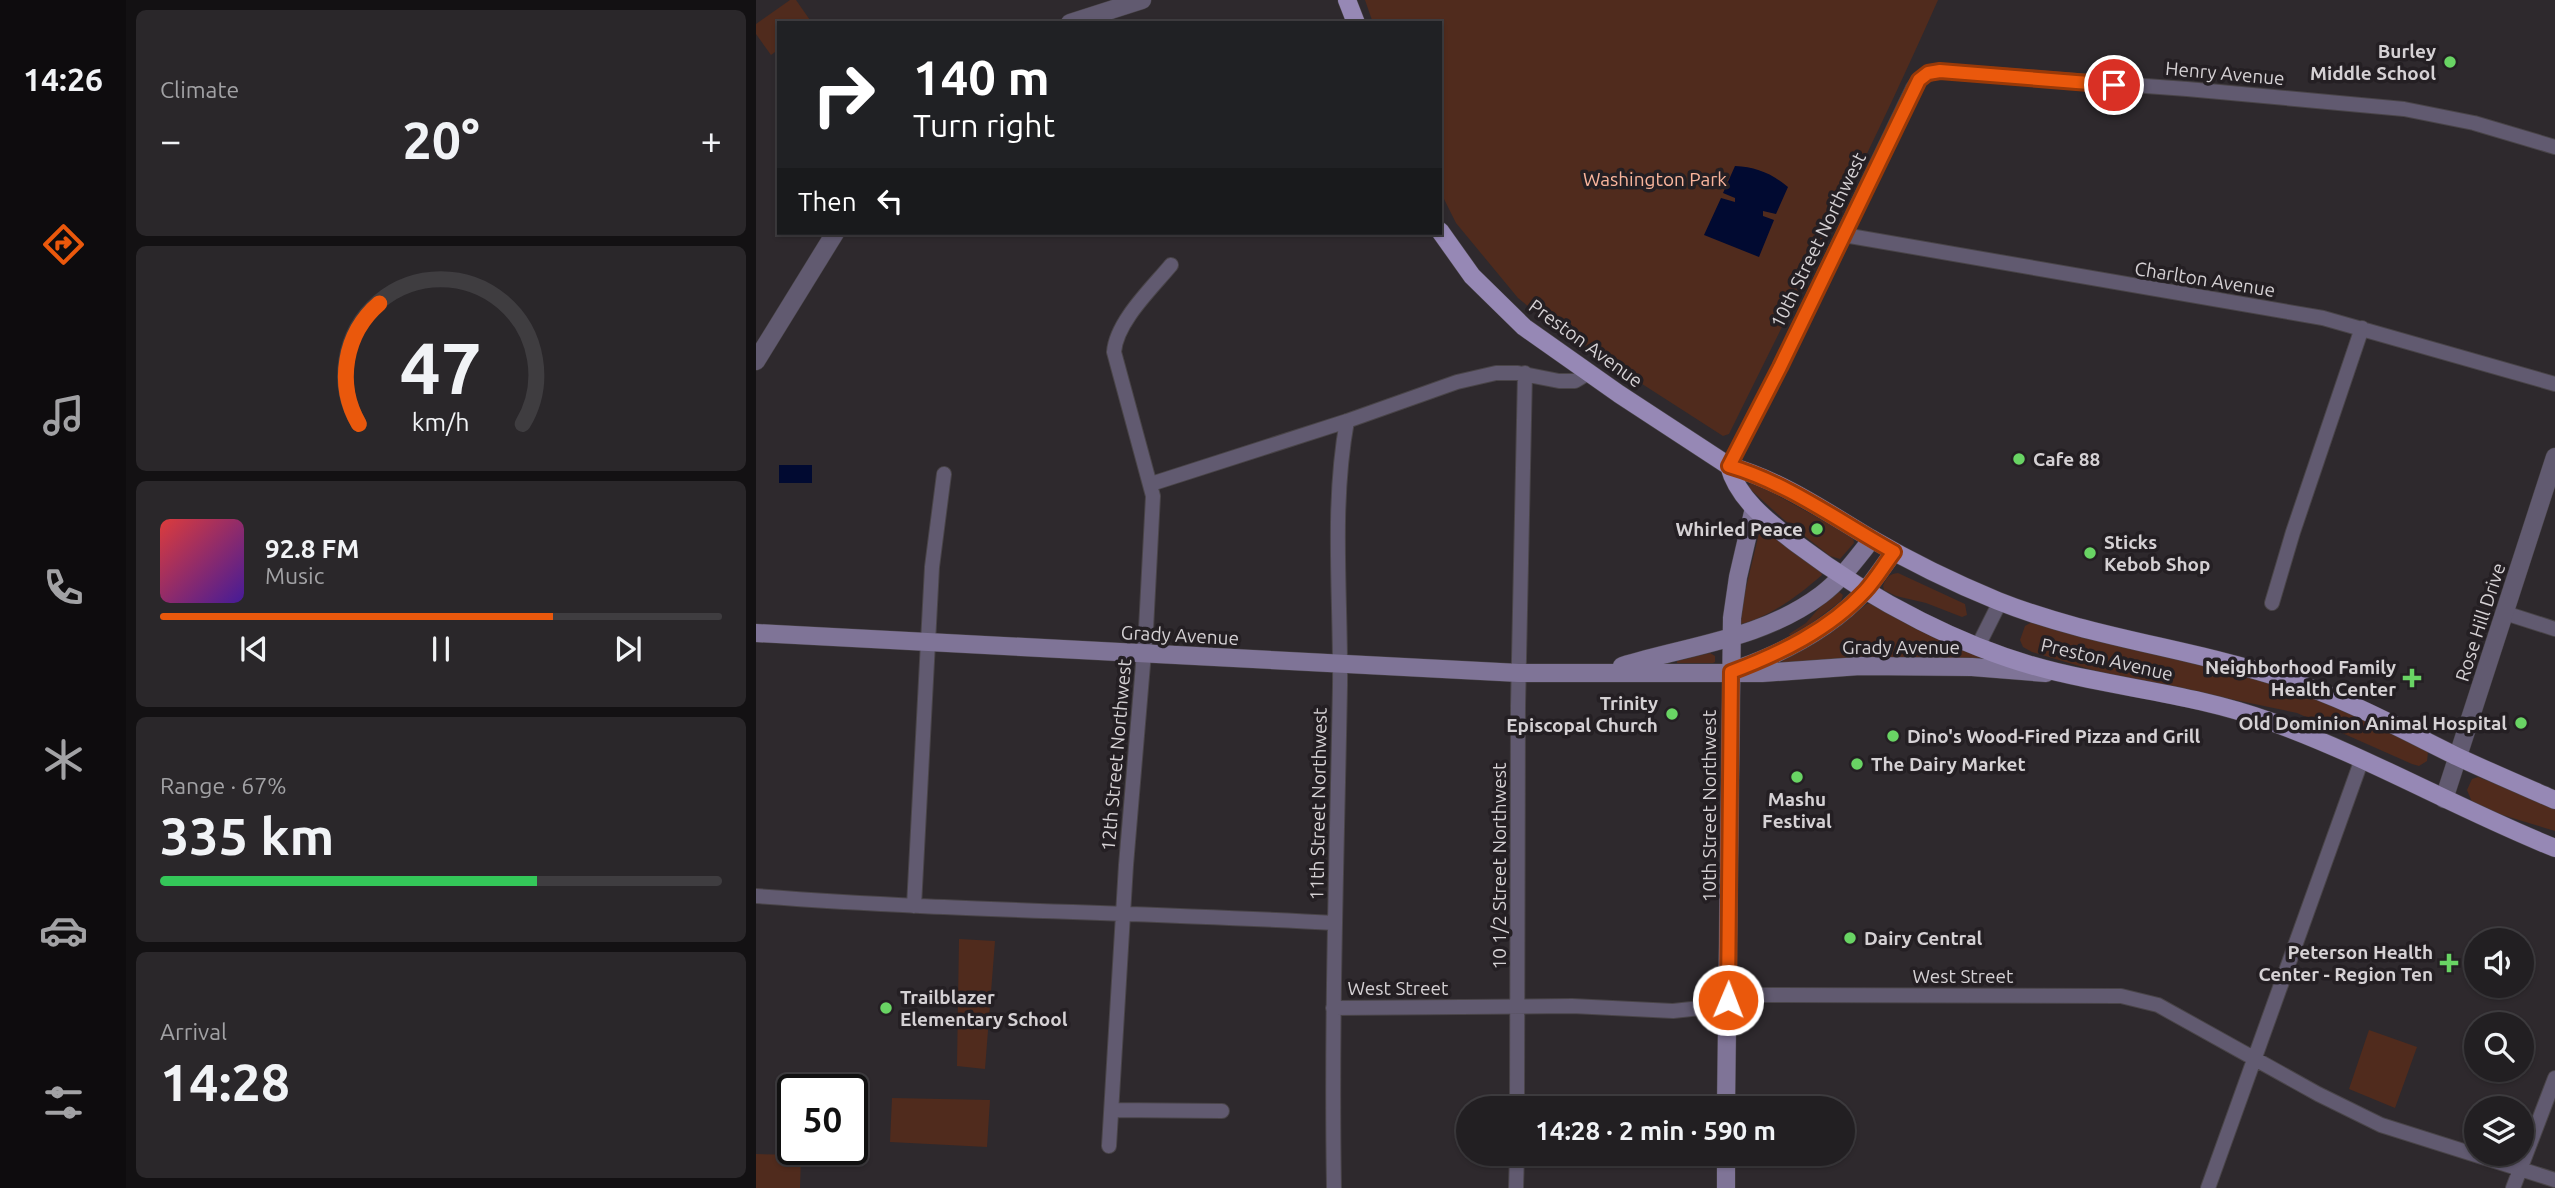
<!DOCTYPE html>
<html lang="en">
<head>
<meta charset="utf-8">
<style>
  body { margin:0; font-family:Ubuntu,sans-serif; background:#2a272a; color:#f1f3f6; height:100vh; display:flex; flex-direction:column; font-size:26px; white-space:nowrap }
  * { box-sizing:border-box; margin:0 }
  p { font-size:23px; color:#a2a2a5 }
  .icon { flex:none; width:38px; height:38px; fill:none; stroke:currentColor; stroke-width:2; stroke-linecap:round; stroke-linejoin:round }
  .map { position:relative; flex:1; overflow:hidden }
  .side { display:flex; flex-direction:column; gap:10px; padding:10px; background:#131113; width:630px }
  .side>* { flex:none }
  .top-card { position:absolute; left:21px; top:21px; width:665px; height:214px; border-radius:0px; box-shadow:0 2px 5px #0004,0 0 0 2px #3f3d40; background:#202124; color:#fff; overflow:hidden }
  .tools { position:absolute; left:1708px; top:928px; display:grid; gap:14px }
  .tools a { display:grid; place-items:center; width:70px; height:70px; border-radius:50%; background:#221f22; box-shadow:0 2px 5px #0004,0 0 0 2px #3f3d40; font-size:35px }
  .speed { position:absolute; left:21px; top:1074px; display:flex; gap:14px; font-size:35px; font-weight:700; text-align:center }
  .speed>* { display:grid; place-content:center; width:91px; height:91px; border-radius:50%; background:#221f22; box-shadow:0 2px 5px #0004,0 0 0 2px #3f3d40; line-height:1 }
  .speed .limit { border:4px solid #111; border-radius:10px; background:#fff; color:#111 }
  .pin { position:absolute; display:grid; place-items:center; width:60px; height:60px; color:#fff; margin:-30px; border:4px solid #fff; border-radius:50%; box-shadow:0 2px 7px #0007 }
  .me { position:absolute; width:77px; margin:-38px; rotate:1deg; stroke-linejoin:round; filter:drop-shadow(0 0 5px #0008) }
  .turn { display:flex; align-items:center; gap:24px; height:147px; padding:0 21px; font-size:32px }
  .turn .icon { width:91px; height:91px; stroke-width:2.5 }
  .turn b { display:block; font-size:49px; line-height:60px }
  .then { display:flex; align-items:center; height:66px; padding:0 21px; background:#0003; gap:14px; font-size:26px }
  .big { font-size:52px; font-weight:700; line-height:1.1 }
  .side .tile { flex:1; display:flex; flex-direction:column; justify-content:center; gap:10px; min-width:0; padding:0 24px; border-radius:10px; background:#2a272a }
  .side .dial { align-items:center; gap:0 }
  .dial svg { height:182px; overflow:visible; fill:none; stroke:#3f3d40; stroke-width:7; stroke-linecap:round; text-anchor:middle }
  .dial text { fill:#f1f3f6; stroke:none }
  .song { display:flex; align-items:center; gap:21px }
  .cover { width:84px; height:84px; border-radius:10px; background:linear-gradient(135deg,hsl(0 70% 55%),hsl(260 70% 35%)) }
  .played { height:7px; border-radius:4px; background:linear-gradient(90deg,#ea580c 70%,#3f3d40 70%) }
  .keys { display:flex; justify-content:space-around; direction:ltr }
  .heat { display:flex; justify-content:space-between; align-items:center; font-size:38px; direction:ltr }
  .charge { height:10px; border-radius:5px; background:linear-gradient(90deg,#34c759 67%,#3f3d40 0) }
  .trip { position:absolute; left:700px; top:1096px; width:399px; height:70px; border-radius:35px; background:#221f22; box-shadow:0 2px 5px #0004,0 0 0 2px #3f3d40; font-weight:700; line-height:70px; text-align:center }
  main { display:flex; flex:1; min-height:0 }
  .tabs { display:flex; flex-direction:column; width:126px; justify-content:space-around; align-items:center; background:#0e0c0e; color:#a2a2a5 }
  .tabs .icon { width:49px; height:49px }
  .tabs .current { color:#ea580c }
  .tabs b { font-size:32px; color:#f1f3f6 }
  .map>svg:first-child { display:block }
</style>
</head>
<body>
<main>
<nav class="tabs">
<b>14:26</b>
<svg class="icon current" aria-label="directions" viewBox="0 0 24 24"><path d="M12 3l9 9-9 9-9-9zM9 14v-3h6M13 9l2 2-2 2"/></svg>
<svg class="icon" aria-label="music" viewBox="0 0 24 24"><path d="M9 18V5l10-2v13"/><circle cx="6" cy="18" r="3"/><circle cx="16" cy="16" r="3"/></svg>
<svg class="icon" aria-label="phone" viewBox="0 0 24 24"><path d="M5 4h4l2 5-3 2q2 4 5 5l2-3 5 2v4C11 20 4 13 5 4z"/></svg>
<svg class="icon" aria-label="climate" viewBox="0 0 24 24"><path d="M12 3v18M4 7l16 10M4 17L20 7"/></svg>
<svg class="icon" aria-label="car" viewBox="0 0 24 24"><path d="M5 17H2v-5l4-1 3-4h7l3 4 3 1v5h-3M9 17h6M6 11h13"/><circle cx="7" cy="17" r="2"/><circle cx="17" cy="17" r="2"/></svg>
<svg class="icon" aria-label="filters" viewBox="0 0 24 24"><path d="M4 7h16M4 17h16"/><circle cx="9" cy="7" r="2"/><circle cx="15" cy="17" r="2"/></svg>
</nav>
<section class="side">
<div class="tile"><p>Climate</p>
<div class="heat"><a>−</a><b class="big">20°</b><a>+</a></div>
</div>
<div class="tile dial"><svg viewBox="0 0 100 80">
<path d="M14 69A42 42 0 1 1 86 69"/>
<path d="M14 69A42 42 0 0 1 23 16" stroke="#ea580c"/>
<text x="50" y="56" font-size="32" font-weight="700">47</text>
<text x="50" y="72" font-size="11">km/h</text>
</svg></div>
<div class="tile">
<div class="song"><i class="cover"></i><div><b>92.8 FM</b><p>Music</p></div></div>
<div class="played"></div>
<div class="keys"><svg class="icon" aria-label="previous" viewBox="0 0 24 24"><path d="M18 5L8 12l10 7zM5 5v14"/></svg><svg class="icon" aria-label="pause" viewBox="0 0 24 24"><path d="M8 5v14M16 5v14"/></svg><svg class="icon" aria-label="next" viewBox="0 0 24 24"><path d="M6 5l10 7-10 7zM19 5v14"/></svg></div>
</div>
<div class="tile"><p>Range · 67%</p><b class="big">335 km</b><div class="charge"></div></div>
<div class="tile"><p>Arrival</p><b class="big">14:28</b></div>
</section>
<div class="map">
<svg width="1799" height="1188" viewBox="0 0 1799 1188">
  <rect width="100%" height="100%" fill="#2e292d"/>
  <!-- green -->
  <path fill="#502b1d" d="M34,0H40L56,23H23V49L15,55L0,34V24Z
    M609,0H1182C1117,147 1044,290 973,434L967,436L796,326L762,298L700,223L684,191V23H617Z
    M995,481L1090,533L1097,537L1098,543L1084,559L1074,556L1027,519L994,489L993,486Z
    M1006,527L1065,572L1066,575C1043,595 1014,617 985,624L983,617L1004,529Z
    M1142,573L1209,604L1211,615L1206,617L1170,603L1140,596L1128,590L1127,586C1130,578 1133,574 1142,573Z
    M1082,591L1087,595L1085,601L1056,623L1034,636L1033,634L1050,623L1071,599Z
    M1111,604H1116L1236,661L1161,657L1027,663L1026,661L1072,635Z
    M1276,622L1346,642L1501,676L1595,712L1669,749L1672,752L1671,761L1663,766L1656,764L1541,713L1340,671L1276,652L1267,647L1264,640L1269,626Z
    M954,653L959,656V662L957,663H921V661Z
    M1722,777L1799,807V831L1743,814L1716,802L1711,790L1716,779Z
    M203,939L239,941L229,1069L201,1066Z
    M1613,1030L1661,1047L1639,1108L1593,1089Z
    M136,1098L234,1100L231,1147L134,1142Z
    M0,1154L45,1155L44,1188H0Z"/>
  <!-- water -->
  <path fill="#010a31" d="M979,166C1000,167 1015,173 1032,187L1020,214L1007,211V216L1018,220L1003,257L948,235L965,198L979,202V198L967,193Z
    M23,465H56V483H23Z"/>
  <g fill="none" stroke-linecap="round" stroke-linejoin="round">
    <defs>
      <path id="minor" d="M1088,235L1567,318L1799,384
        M973,466L1024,367L1157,88C1164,77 1171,73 1184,71L1431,89L1648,109L1718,123L1799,147
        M395,484L591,421L701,382L740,373H762L803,381H819L834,372
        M1516,603L1537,532L1606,328
        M1749,613L1799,629
        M1222,646L1244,602
        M0,896C193,911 386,912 579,923
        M158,906L176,567L188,474
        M577,1008L816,1006L917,1011L945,1008L994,995L1365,996L1402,1005L1562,1094L1625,1125L1799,1180
        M761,1108L762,706L769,373
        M356,1110L466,1111
        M353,1146L370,865L390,629L397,496L358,352C360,322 396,288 415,265
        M578,1188C575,1020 581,853 584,685C585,598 575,507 591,421
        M760,1188L761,1153
        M1452,1188L1606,759
        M1757,1188L1799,1078"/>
      <path id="tertiary" d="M314,23L386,0
        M0,361L79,233
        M1688,799L1799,457"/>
      <path id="secondary" d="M0,633L763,673H1006L1104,666L1216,667L1290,673
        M866,666C934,645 1006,639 1065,595C1085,580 1100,559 1116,539
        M984,668C1029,652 1076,627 1109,591C1119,579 1128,565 1138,552
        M970,1108L976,618L982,577L998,508
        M970,1188V1153"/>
      <path id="primary" d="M591,0L600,23
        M684,231L716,276L768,327L863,394L973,466C1024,480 1069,511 1114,538C1155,562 1198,583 1242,601C1335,638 1434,648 1528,679C1589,698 1645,729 1702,757C1734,772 1767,786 1799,800
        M973,466C982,500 1014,523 1041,544C1115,600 1211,651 1301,672C1372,689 1445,696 1513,721C1611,756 1702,809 1799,848"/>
    </defs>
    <!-- minor casing -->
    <use href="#minor" stroke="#494448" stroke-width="16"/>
    <!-- tertiary casing -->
    <use href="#tertiary" stroke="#494448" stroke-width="19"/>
    <!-- secondary casing -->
    <use href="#secondary" stroke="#494448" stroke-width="19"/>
    <!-- primary casing -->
    <use href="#primary" stroke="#494448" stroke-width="19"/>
    <!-- minor -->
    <use href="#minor" stroke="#615a70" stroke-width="14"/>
    <!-- tertiary -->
    <use href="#tertiary" stroke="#615a70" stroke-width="18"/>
    <!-- secondary -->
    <use href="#secondary" stroke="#7f7497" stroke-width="18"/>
    <!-- primary -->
    <use href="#primary" stroke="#9688b5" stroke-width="18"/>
  </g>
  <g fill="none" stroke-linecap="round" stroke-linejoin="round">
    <defs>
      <path id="route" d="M972,1000L975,672C1023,654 1073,630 1109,591C1120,579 1128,565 1138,552C1084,522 1032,483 973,466L1024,367L1163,80L1172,73L1184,71L1358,85"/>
    </defs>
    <!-- route casing -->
    <use href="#route" stroke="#983908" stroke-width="18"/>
    <!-- route -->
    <use href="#route" stroke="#ea580c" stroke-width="12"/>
  </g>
  <!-- markers -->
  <g fill="#69d464" stroke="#241f23" stroke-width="2.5">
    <circle cx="1694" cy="62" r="7"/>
    <circle cx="1263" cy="459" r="7"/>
    <circle cx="1061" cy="529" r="7"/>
    <circle cx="1334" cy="553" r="7"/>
    <path d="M1652.5 667.5h7v7h7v7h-7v7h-7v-7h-7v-7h7z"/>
    <circle cx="916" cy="714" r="7"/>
    <circle cx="1765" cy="723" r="7"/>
    <circle cx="1137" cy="736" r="7"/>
    <circle cx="1101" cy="764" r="7"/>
    <circle cx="1041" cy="777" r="7"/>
    <circle cx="1094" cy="938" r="7"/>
    <path d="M1689.5 952.5h7v7h7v7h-7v7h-7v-7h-7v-7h7z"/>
    <circle cx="130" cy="1008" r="7"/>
  </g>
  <g text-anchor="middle" stroke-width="7" stroke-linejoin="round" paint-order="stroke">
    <!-- poi labels -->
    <g font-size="19" font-weight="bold" fill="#d5d1d4" stroke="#241f23" text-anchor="end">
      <text x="1680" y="58">Burley<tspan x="1680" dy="22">Middle School</tspan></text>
      <text x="1277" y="466" text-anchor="start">Cafe 88</text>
      <text x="1047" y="536">Whirled Peace</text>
      <text x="1348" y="549" text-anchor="start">Sticks<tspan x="1348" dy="22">Kebob Shop</tspan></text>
      <text x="1640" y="674">Neighborhood Family<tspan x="1640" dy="22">Health Center</tspan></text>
      <text x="902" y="710">Trinity<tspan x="902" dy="22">Episcopal Church</tspan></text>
      <text x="1751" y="730">Old Dominion Animal Hospital</text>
      <text x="1151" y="743" text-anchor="start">Dino's Wood-Fired Pizza and Grill</text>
      <text x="1115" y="771" text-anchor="start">The Dairy Market</text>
      <text x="1041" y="806" text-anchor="middle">Mashu<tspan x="1041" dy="22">Festival</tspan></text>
      <text x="1108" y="945" text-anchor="start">Dairy Central</text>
      <text x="1677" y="959">Peterson Health<tspan x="1677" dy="22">Center - Region Ten</tspan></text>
      <text x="144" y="1004" text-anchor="start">Trailblazer<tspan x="144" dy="22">Elementary School</tspan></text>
    </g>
    <!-- street labels -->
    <g font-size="19" fill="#d5d1d4" stroke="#241f23">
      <text transform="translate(1469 73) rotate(5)" y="7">Henry Avenue</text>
      <text transform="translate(1062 240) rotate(-64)" y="7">10th Street Northwest</text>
      <text transform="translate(1449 279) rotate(9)" y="7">Charlton Avenue</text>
      <text transform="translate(830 343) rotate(36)" y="7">Preston Avenue</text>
      <text transform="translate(1724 622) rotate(-72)" y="7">Rose Hill Drive</text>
      <text transform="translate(424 635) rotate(3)" y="7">Grady Avenue</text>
      <text x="1145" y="654">Grady Avenue</text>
      <text transform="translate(1351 659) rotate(13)" y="7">Preston Avenue</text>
      <text transform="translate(360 755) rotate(-85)" y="7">12th Street Northwest</text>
      <text transform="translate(562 804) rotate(-89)" y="7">11th Street Northwest</text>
      <text transform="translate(953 806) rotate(-90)" y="7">10th Street Northwest</text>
      <text transform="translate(743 866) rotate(-90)" y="7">10 1/2 Street Northwest</text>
      <text x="1207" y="983">West Street</text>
      <text x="642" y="995">West Street</text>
    </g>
    <!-- park labels -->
    <g font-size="19" fill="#fab59c" stroke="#241f23">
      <text x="899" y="186">Washington Park</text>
    </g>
  </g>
</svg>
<div class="tools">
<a><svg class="icon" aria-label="sound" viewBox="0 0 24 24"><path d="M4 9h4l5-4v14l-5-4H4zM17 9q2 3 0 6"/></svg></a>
<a><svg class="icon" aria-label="search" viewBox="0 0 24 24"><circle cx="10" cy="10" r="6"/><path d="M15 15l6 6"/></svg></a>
<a><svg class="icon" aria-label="layers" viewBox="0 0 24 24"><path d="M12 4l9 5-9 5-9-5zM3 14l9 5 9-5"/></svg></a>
</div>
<div class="speed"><div class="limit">50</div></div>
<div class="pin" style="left:1358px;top:85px;background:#d93025"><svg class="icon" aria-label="arrive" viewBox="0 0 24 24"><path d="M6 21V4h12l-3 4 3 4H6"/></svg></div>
<svg class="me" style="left:972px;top:1000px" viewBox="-20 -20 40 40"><circle r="17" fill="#ea580c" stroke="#fff" stroke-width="3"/><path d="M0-11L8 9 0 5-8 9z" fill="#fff"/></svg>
<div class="trip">14:28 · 2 min · 590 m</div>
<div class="top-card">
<div class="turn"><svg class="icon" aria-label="right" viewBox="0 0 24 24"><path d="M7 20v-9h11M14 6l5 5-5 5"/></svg><div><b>140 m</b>Turn right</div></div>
<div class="then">Then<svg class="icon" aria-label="left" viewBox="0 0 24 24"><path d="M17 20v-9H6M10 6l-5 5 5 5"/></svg></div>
</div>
</div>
</main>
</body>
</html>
